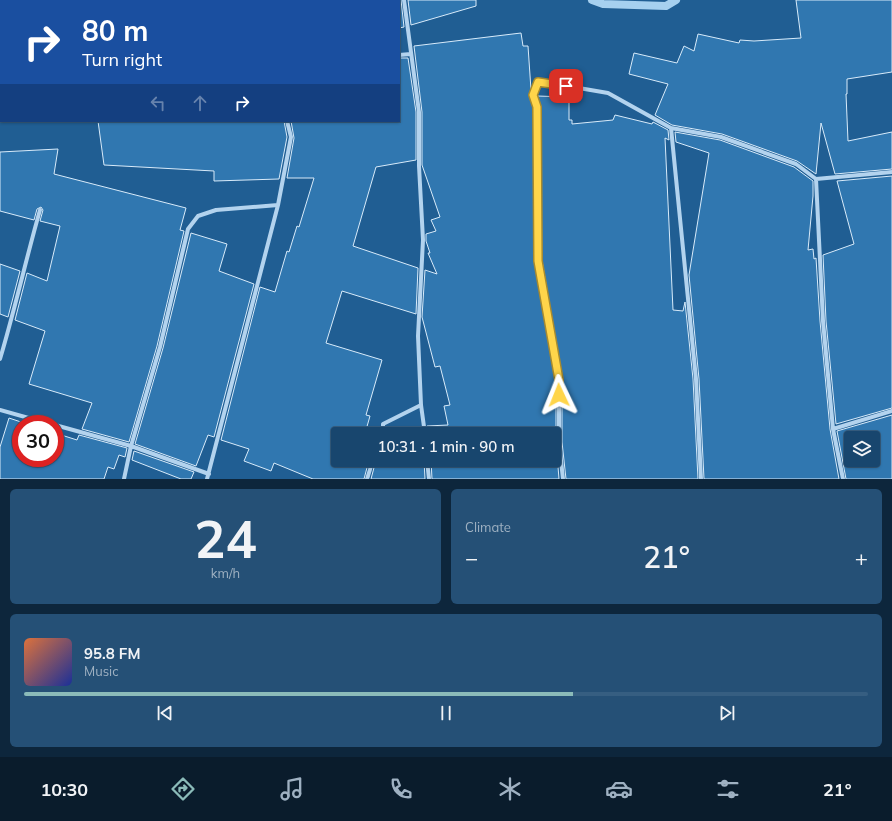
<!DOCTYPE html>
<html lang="en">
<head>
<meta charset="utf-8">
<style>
  body { margin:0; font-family:Mulish,sans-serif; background:#255076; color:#f1f3f6; height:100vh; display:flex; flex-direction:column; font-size:15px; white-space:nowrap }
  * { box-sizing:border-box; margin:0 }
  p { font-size:13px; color:#9fb1c2 }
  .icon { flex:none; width:22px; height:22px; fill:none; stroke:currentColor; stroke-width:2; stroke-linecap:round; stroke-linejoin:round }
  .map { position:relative; height:479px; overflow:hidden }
  .panel { display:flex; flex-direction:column; gap:10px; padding:10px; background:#0d263c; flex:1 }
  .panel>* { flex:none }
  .hud { position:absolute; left:0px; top:0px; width:400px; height:122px; box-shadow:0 1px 3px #0004,0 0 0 1px #365e81; background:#1a4fa0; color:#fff; overflow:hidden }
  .fabs { position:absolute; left:844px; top:431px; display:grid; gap:8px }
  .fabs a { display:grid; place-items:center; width:36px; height:36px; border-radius:4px; background:#18466e; box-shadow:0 1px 3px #0004,0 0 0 1px #365e81; font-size:20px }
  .speed { position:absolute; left:12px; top:415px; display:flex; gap:8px; font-size:20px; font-weight:700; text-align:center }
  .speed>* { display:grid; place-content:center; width:52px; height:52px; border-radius:50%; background:#18466e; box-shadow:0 1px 3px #0004,0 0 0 1px #365e81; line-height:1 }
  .speed .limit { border:6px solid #d22; background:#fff; color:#111 }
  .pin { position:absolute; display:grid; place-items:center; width:34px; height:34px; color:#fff; margin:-17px; border-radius:8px; box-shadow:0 2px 6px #0006 }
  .me { position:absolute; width:44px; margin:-22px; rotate:358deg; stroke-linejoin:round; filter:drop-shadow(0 0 3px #0008) }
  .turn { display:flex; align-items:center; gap:14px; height:84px; padding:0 16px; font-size:18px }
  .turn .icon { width:52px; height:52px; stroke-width:2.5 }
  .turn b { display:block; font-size:28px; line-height:34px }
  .lanes { display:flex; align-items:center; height:38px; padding:0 16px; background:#0003; justify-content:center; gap:20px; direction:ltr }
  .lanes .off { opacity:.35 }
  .big { font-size:30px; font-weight:600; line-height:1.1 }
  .panel .card { flex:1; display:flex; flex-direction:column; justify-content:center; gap:6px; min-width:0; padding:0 14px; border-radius:6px; background:#255076 }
  .panel .dial { align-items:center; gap:0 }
  .dial b { font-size:52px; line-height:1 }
  .song { display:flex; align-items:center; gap:12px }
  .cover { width:48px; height:48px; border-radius:6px; background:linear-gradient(135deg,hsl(20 70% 55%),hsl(230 70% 35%)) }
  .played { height:4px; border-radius:2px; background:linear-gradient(90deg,#8bbbb9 65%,#365e81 65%) }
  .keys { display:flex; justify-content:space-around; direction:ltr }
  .heat { display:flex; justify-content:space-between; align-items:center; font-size:22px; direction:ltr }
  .panel .tiles { flex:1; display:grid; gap:10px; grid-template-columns:1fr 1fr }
  .card:last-child { grid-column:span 2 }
  .trip { position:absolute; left:331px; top:427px; width:230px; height:40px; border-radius:4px; background:#18466e; box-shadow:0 1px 3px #0004,0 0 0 1px #365e81; font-weight:600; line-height:40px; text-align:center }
  .menu { display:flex; height:64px; justify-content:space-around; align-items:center; background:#0a1c2c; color:#9fb1c2 }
  .menu .icon { width:28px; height:28px }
  .menu .selected { color:#8bbbb9 }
  .menu b { font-size:18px; color:#f1f3f6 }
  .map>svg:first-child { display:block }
</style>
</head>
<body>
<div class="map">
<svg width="892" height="479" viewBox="0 0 892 479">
  <rect width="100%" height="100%" fill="#205e93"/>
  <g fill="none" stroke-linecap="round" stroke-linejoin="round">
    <!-- stream -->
    <path stroke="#a6d0ef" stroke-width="8" d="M592,0L603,4L666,6L676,0"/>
  </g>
  <!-- building -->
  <path fill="#3077b0" stroke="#d8ebfa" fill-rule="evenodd" d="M399,0H401L404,27L399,28Z
    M408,0H476V6L411,25Z
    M796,0H892V72L847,79V94H846L848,141L892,132V169L835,174L821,123L816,174L797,161L722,134L672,125L655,115L668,84L629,74L634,53L677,63L684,46L694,51L698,34L739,43L740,40L754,41L801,38Z
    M521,33L523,46H528L531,90L530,96L534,108L535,261L556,380V442L559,479H432L431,460H554V434H428L427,426L448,425L444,406L450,405L440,366L435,367L422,317L425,270L437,274L428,253H430L426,241V234L436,231L431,220L440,217L422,165V112L414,46Z
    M399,58H408L416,112V160L376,167L353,246L418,268L416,314L342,291L326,343L382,360L366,415L370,416L366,430L380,429V434H338V460H369L364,479H313L274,463L271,471L244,461L249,449L221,440L260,287L275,292L287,251L289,252L297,226L299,227L314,178H287L294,138L291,121H399Z
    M537,96L569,97V120H572V124L613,120L615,115L652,124L653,122L668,130L669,140L665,138L673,310L683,311L685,302L693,379L698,479H566L562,442V379L542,261L540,107Z
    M98,121H284L287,137L279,179L214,181V171L104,165Z
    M675,132L720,140L794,167L813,181V196L808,250L813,249L814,259L816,258L820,321L830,429L839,479H704L699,379L689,275L709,153L676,142Z
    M58,149L54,174L186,208L180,230L184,231L157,346L129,442L82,429L92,403L29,384L45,331L15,320L27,273L47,281L60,226L40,221L43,210L41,207L37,209L34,220L0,211V152Z
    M892,176V408L836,424L826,321L823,255L854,244L837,181Z
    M191,233L227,244L219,271L254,284L214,437L208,435L196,466L135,444L163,348Z
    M0,264L20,271L8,317L0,314Z
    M892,415V479H846L837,431ZM851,438H873V460H851Z
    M9,418L27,424H21V458H55V433L77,440L79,435L127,448L125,457L119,455L114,469L108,467L104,479H0V447Z
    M420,427L421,434H386V429Z
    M134,451L194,472L191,479H181L132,460Z
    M376,460H424L425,479H371Z"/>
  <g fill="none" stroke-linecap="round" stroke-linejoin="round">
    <!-- street -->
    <path stroke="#b3d3ee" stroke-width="4" d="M272,0V1
      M404,0L419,112V166L423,240L418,336L421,405L425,434
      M399,55L411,54
      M0,87L1,86
      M671,128L696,379L701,479
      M816,179L823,321L833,429L843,479
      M0,359C15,309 26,259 40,210
      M0,410L50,424
      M55,425L131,446L209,474
      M833,429L892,411
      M383,434V424L421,405
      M427,460L429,479
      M124,479L131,446L160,347L188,229L198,216L216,210L278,205
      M207,479L278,205L291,137L287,121
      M367,479L373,460
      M563,479L559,442V380L538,261L537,107L533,95L538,81L608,93L671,128L721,137L796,164L816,179L892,172"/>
  </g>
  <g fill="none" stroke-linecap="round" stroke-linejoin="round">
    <defs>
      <path id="route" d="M559,395V380L538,261L537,107L533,95L538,82L566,86"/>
    </defs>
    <!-- route casing -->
    <use href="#route" stroke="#a68a30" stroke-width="10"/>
    <!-- route -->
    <use href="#route" stroke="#ffd54a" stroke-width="7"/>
  </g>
</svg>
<div class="fabs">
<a><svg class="icon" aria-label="layers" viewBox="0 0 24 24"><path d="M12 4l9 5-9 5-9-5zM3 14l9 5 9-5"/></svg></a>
</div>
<div class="speed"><div class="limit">30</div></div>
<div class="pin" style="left:566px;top:86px;background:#d93025"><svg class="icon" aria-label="arrive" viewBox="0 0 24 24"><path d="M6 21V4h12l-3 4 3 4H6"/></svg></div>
<svg class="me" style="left:559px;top:395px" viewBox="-20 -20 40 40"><path d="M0-17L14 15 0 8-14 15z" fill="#ffd54a" stroke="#fff" stroke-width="4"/></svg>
<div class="trip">10:31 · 1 min · 90 m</div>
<div class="hud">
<div class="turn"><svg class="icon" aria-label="right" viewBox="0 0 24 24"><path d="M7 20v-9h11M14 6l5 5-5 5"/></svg><div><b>80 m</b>Turn right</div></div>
<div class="lanes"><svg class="icon off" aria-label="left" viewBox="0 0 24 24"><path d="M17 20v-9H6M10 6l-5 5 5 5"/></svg><svg class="icon off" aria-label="ahead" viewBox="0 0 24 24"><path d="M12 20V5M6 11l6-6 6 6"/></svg><svg class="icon" aria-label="right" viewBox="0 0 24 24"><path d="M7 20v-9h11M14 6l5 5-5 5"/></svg></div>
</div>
</div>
<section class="panel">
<div class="tiles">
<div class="card dial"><b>24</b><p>km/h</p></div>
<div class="card"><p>Climate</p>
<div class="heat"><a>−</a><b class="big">21°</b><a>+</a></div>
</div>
<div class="card">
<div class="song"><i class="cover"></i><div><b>95.8 FM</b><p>Music</p></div></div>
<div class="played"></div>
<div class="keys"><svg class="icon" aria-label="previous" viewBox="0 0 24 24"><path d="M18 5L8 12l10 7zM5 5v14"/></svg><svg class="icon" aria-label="pause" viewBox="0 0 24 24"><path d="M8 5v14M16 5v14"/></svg><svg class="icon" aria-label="next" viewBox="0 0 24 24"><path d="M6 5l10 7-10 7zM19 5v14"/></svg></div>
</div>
</div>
</section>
<nav class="menu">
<b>10:30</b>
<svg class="icon selected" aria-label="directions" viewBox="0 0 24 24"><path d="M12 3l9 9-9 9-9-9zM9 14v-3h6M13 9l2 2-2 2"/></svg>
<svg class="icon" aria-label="music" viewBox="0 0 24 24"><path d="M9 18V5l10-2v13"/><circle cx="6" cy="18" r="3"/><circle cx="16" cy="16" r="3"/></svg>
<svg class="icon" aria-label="phone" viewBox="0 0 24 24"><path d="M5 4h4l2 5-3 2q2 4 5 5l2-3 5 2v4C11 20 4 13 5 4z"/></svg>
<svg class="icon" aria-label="climate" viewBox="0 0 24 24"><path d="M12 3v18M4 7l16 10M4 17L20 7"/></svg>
<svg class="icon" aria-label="car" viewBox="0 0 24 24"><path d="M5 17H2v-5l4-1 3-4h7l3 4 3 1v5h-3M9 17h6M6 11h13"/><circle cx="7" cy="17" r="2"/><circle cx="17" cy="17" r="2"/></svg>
<svg class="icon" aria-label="filters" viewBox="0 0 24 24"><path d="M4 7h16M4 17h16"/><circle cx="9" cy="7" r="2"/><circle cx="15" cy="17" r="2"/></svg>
<b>21°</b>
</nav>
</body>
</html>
